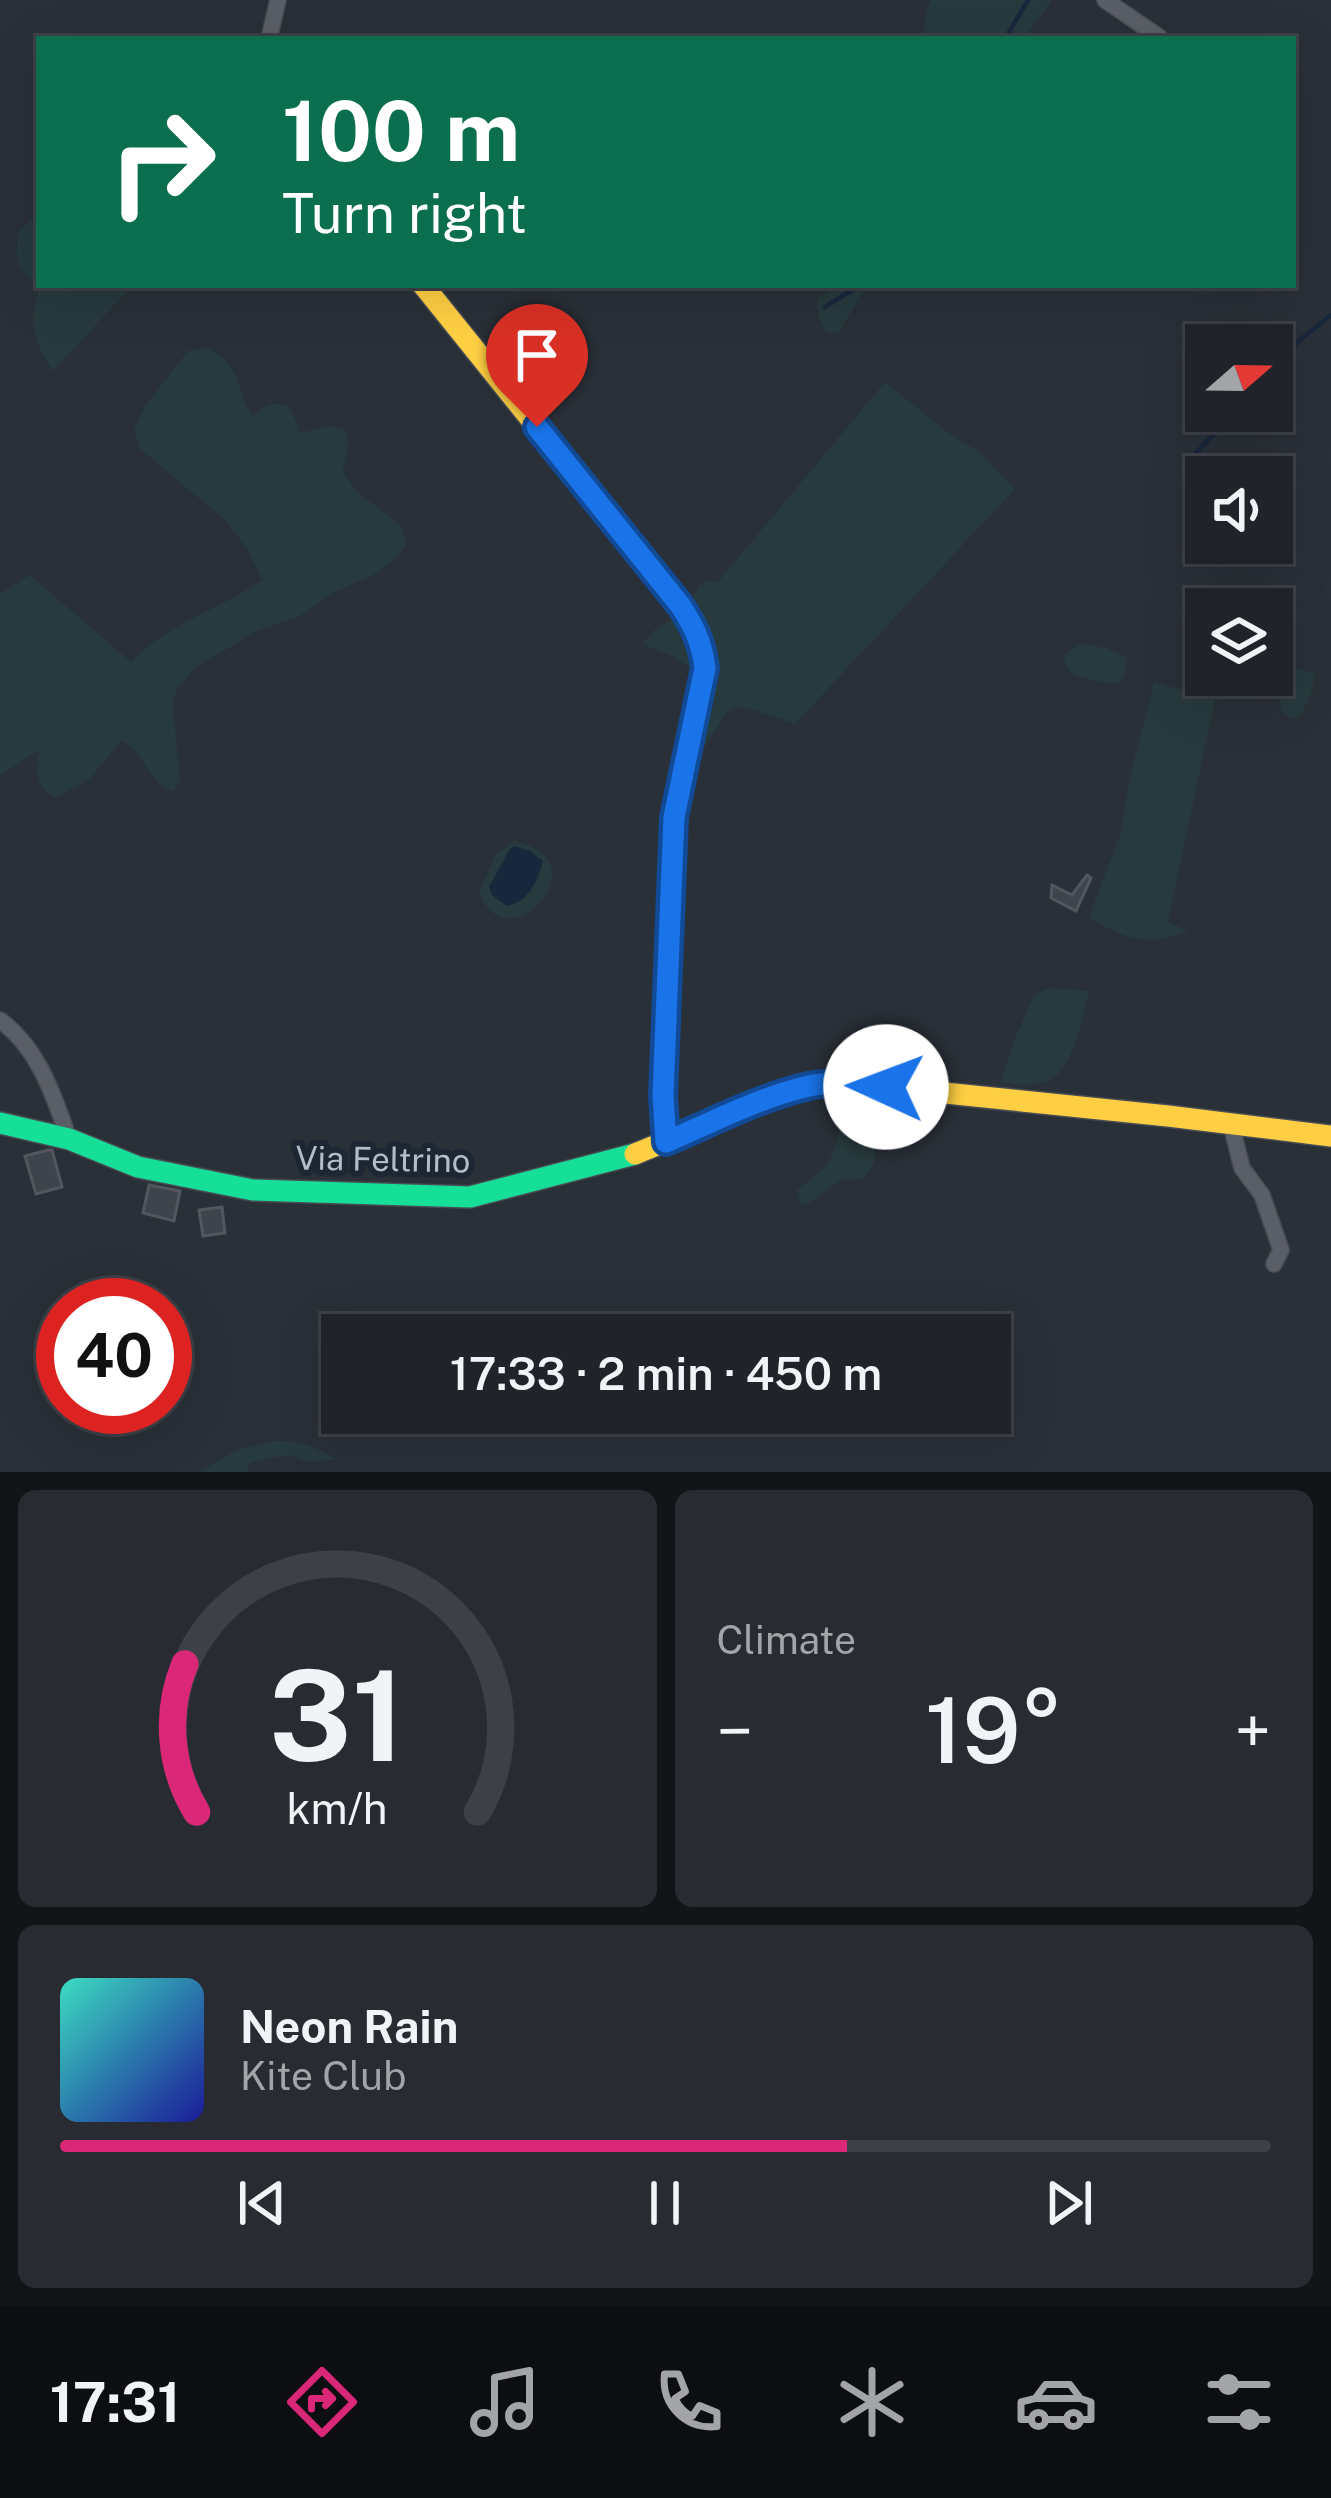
<!DOCTYPE html>
<html lang="en">
<head>
<meta charset="utf-8">
<style>
  body { margin:0; font-family:"Public Sans",sans-serif; background:#282c32; color:#f1f3f6; height:100vh; display:flex; flex-direction:column; font-size:45px; white-space:nowrap }
  * { box-sizing:border-box; margin:0 }
  p { font-size:39px; color:#a2a4a8 }
  .icon { flex:none; width:66px; height:66px; fill:none; stroke:currentColor; stroke-width:2; stroke-linecap:round; stroke-linejoin:round }
  .map { position:relative; height:1472px; overflow:hidden }
  .panel { display:flex; flex-direction:column; gap:18px; padding:18px; background:#121417; flex:1 }
  .panel>* { flex:none }
  .top-card { position:absolute; left:36px; top:36px; width:1260px; height:252px; border-radius:0px; box-shadow:0 12px 48px #0002,0 0 0 3px #3d4147; background:#0b6e4f; color:#fff; overflow:hidden }
  .needle { width:78px; rotate:70deg }
  .tools { position:absolute; left:1185px; top:324px; display:grid; gap:24px }
  .tools a { display:grid; place-items:center; width:108px; height:108px; border-radius:0px; background:#20242a; box-shadow:0 12px 48px #0002,0 0 0 3px #3d4147; font-size:60px }
  .speed { position:absolute; left:36px; top:1278px; display:flex; gap:24px; font-size:60px; font-weight:700; text-align:center }
  .speed>* { display:grid; place-content:center; width:156px; height:156px; border-radius:50%; background:#20242a; box-shadow:0 12px 48px #0002,0 0 0 3px #3d4147; line-height:1 }
  .speed .limit { border:18px solid #d22; background:#fff; color:#111 }
  .pin { position:absolute; display:grid; place-items:center; width:102px; height:102px; color:#fff; margin:-123px -51px; border-radius:50% 50% 50% 0; rotate:-45deg; box-shadow:0 0 12px #0007 }
  .pin .icon { rotate:45deg }
  .me { position:absolute; width:132px; margin:-66px; rotate:272deg; stroke-linejoin:round; filter:drop-shadow(0 0 9px #0008) }
  .turn { display:flex; align-items:center; gap:42px; height:252px; padding:0 48px; font-size:54px }
  .turn .icon { width:156px; height:156px; stroke-width:2.5 }
  .turn b { display:block; font-size:84px; line-height:102px }
  .big { font-size:90px; font-weight:600; line-height:1.1 }
  .panel .card { flex:1; display:flex; flex-direction:column; justify-content:center; gap:18px; min-width:0; padding:0 42px; border-radius:18px; background:#282c32 }
  .panel .dial { align-items:center; gap:0 }
  .dial svg { height:312px; overflow:visible; fill:none; stroke:#3d4147; stroke-width:7; stroke-linecap:round; text-anchor:middle }
  .dial text { fill:#f1f3f6; stroke:none }
  .song { display:flex; align-items:center; gap:36px }
  .cover { width:144px; height:144px; border-radius:18px; background:linear-gradient(135deg,hsl(170 70% 55%),hsl(240 70% 35%)) }
  .played { height:12px; border-radius:6px; background:linear-gradient(90deg,#db2777 65%,#3d4147 65%) }
  .keys { display:flex; justify-content:space-around; direction:ltr }
  .heat { display:flex; justify-content:space-between; align-items:center; font-size:66px; direction:ltr }
  .panel .tiles { flex:1; display:grid; gap:18px; grid-template-columns:1fr 1fr }
  .card:last-child { grid-column:span 2 }
  .trip { position:absolute; left:321px; top:1314px; width:690px; height:120px; border-radius:0px; background:#20242a; box-shadow:0 12px 48px #0002,0 0 0 3px #3d4147; font-weight:600; line-height:120px; text-align:center }
  .tab-bar { display:flex; height:192px; justify-content:space-around; align-items:center; background:#0d0e11; color:#a2a4a8 }
  .tab-bar .icon { width:84px; height:84px }
  .tab-bar .selected { color:#db2777 }
  .tab-bar b { font-size:54px; color:#f1f3f6 }
  .map>svg:first-child { display:block }
</style>
</head>
<body>
<div class="map">
<svg width="1331" height="1472" viewBox="0 0 1331 1472">
  <rect width="100%" height="100%" fill="#2a3038"/>
  <!-- green -->
  <path fill="#273a3e" d="M931,0H1052L1024,39H920C927,26 924,12 931,0Z
    M39,215V285H133L53,371C33,341 28,323 39,289C17,268 12,259 20,229Z
    M842,285H868L838,333L826,332L818,316L817,299Z
    M208,348C214,352 221,355 225,360C241,376 239,399 253,416C265,405 273,400 290,407L300,433L330,426L344,429C351,446 348,455 342,471L357,492L401,525L407,544L394,560L375,574L331,594L300,616L257,631L195,668L177,689L173,703L180,782L173,792C148,784 145,751 121,741L89,780L54,798C32,782 38,774 39,750L0,775V594L30,575L131,662C167,624 219,610 262,580L248,550L225,520L139,448L134,429L145,406L188,351Z
    M885,382L951,435L981,453L1015,489L795,724L751,709L736,707L726,713L707,744L687,770L713,669L690,603L699,586L709,580L717,583Z
    M682,613L701,675L672,656L643,644L653,631Z
    M1084,644L1106,648L1127,658C1125,687 1117,686 1093,680C1074,674 1068,678 1064,656L1077,645Z
    M1299,668L1315,675L1311,694L1301,716L1291,719L1281,710C1278,695 1286,677 1299,668Z
    M1154,682L1215,699L1168,922L1189,931C1149,947 1124,940 1089,917L1121,832L1130,777Z
    M514,841C605,859 508,966 479,893L495,855Z
    M1049,988L1089,991C1083,1015 1074,1068 1050,1080C1036,1087 1016,1084 1001,1083L1014,1041L1034,995Z
    M849,1108L855,1109C872,1132 887,1157 862,1179L841,1180L806,1205L800,1203L797,1191C806,1181 819,1175 827,1164C839,1148 837,1125 849,1108Z
    M275,1441C299,1441 317,1445 336,1460L307,1462L290,1455L269,1458L251,1463L246,1472H199L239,1449Z"/>
  <!-- water -->
  <path fill="#19273c" d="M514,846L530,851L543,861C537,881 529,902 507,906L492,895L489,887L510,849Z"/>
  <g fill="none" stroke-linecap="round" stroke-linejoin="round">
    <!-- stream -->
    <path stroke="#19273c" stroke-width="4.5" d="M1005,39L1028,0
      M825,307L860,285
      M1272,371L1300,340L1331,315
      M1191,458L1236,411"/>
  </g>
  <!-- building -->
  <path fill="#3f444c" stroke="#52575f" stroke-width="3" d="M1087,875L1091,878L1076,911L1051,898L1052,885L1072,895Z
    M48,1150H52L62,1187L36,1194L25,1156Z
    M149,1185L180,1191L174,1221L143,1213Z
    M222,1207L225,1233L203,1236L199,1210Z"/>
  <g fill="none" stroke-linecap="round" stroke-linejoin="round">
    <defs>
      <path id="street" d="M1105,0L1159,37
        M269,39L278,0
        M0,1020C39,1049 53,1094 69,1139
        M1231,1124L1242,1168L1262,1195L1281,1250L1274,1264"/>
      <path id="fast" d="M0,1123L69,1139L138,1167L253,1190L470,1197L635,1154
        M666,1141L663,1096L674,817L705,668L701,646"/>
      <path id="slow" d="M423,285L680,605L699,635L701,646
        M635,1154L771,1098L812,1085L857,1084L1168,1116L1331,1136"/>
    </defs>
    <!-- street casing -->
    <use href="#street" stroke="#484c55" stroke-width="18"/>
    <!-- fast casing -->
    <use href="#fast" stroke="#484c55" stroke-width="24"/>
    <!-- slow casing -->
    <use href="#slow" stroke="#484c55" stroke-width="24"/>
    <!-- street -->
    <use href="#street" stroke="#5a5e66" stroke-width="15"/>
    <!-- fast -->
    <use href="#fast" stroke="#16e098" stroke-width="21"/>
    <!-- slow -->
    <use href="#slow" stroke="#ffcf43" stroke-width="21"/>
  </g>
  <g fill="none" stroke-linecap="round" stroke-linejoin="round">
    <defs>
      <path id="route" d="M537,427L680,605C694,626 702,643 705,668L674,817L663,1096L666,1142C713,1122 760,1097 809,1086C834,1081 861,1084 886,1087"/>
    </defs>
    <!-- route casing -->
    <use href="#route" stroke="#114b97" stroke-width="30"/>
    <!-- route -->
    <use href="#route" stroke="#1a73e8" stroke-width="21"/>
  </g>
  <g text-anchor="middle" stroke-width="12" stroke-linejoin="round" paint-order="stroke">
    <!-- street labels -->
    <g font-size="33" fill="#b4bcc9" stroke="#1d2633">
      <text transform="translate(383 1159) rotate(1)" y="12">Via Feltrino</text>
    </g>
  </g>
</svg>
<div class="tools">
<a><svg class="needle" viewBox="-14 -14 28 28"><path d="M0-13l5 13h-10z" fill="#e53935"/><path d="M0 13l5-13h-10z" fill="#a2a4a8"/></svg></a>
<a><svg class="icon" aria-label="sound" viewBox="0 0 24 24"><path d="M4 9h4l5-4v14l-5-4H4zM17 9q2 3 0 6"/></svg></a>
<a><svg class="icon" aria-label="layers" viewBox="0 0 24 24"><path d="M12 4l9 5-9 5-9-5zM3 14l9 5 9-5"/></svg></a>
</div>
<div class="speed"><div class="limit">40</div></div>
<div class="pin" style="left:537px;top:427px;background:#d93025"><svg class="icon" aria-label="arrive" viewBox="0 0 24 24"><path d="M6 21V4h12l-3 4 3 4H6"/></svg></div>
<svg class="me" style="left:886px;top:1087px" viewBox="-20 -20 40 40"><circle r="19" fill="#fff"/><path d="M0-13L10 11 0 6-10 11z" fill="#1a73e8"/></svg>
<div class="trip">17:33 · 2 min · 450 m</div>
<div class="top-card">
<div class="turn"><svg class="icon" aria-label="right" viewBox="0 0 24 24"><path d="M7 20v-9h11M14 6l5 5-5 5"/></svg><div><b>100 m</b>Turn right</div></div>
</div>
</div>
<section class="panel">
<div class="tiles">
<div class="card dial"><svg viewBox="0 0 100 80">
<path d="M14 69A42 42 0 1 1 86 69"/>
<path d="M14 69A42 42 0 0 1 11 31" stroke="#db2777"/>
<text x="50" y="56" font-size="32" font-weight="700">31</text>
<text x="50" y="72" font-size="11">km/h</text>
</svg></div>
<div class="card"><p>Climate</p>
<div class="heat"><a>−</a><b class="big">19°</b><a>+</a></div>
</div>
<div class="card">
<div class="song"><i class="cover"></i><div><b>Neon Rain</b><p>Kite Club</p></div></div>
<div class="played"></div>
<div class="keys"><svg class="icon" aria-label="previous" viewBox="0 0 24 24"><path d="M18 5L8 12l10 7zM5 5v14"/></svg><svg class="icon" aria-label="pause" viewBox="0 0 24 24"><path d="M8 5v14M16 5v14"/></svg><svg class="icon" aria-label="next" viewBox="0 0 24 24"><path d="M6 5l10 7-10 7zM19 5v14"/></svg></div>
</div>
</div>
</section>
<nav class="tab-bar">
<b>17:31</b>
<svg class="icon selected" aria-label="directions" viewBox="0 0 24 24"><path d="M12 3l9 9-9 9-9-9zM9 14v-3h6M13 9l2 2-2 2"/></svg>
<svg class="icon" aria-label="music" viewBox="0 0 24 24"><path d="M9 18V5l10-2v13"/><circle cx="6" cy="18" r="3"/><circle cx="16" cy="16" r="3"/></svg>
<svg class="icon" aria-label="phone" viewBox="0 0 24 24"><path d="M5 4h4l2 5-3 2q2 4 5 5l2-3 5 2v4C11 20 4 13 5 4z"/></svg>
<svg class="icon" aria-label="climate" viewBox="0 0 24 24"><path d="M12 3v18M4 7l16 10M4 17L20 7"/></svg>
<svg class="icon" aria-label="car" viewBox="0 0 24 24"><path d="M5 17H2v-5l4-1 3-4h7l3 4 3 1v5h-3M9 17h6M6 11h13"/><circle cx="7" cy="17" r="2"/><circle cx="17" cy="17" r="2"/></svg>
<svg class="icon" aria-label="filters" viewBox="0 0 24 24"><path d="M4 7h16M4 17h16"/><circle cx="9" cy="7" r="2"/><circle cx="15" cy="17" r="2"/></svg>
</nav>
</body>
</html>
